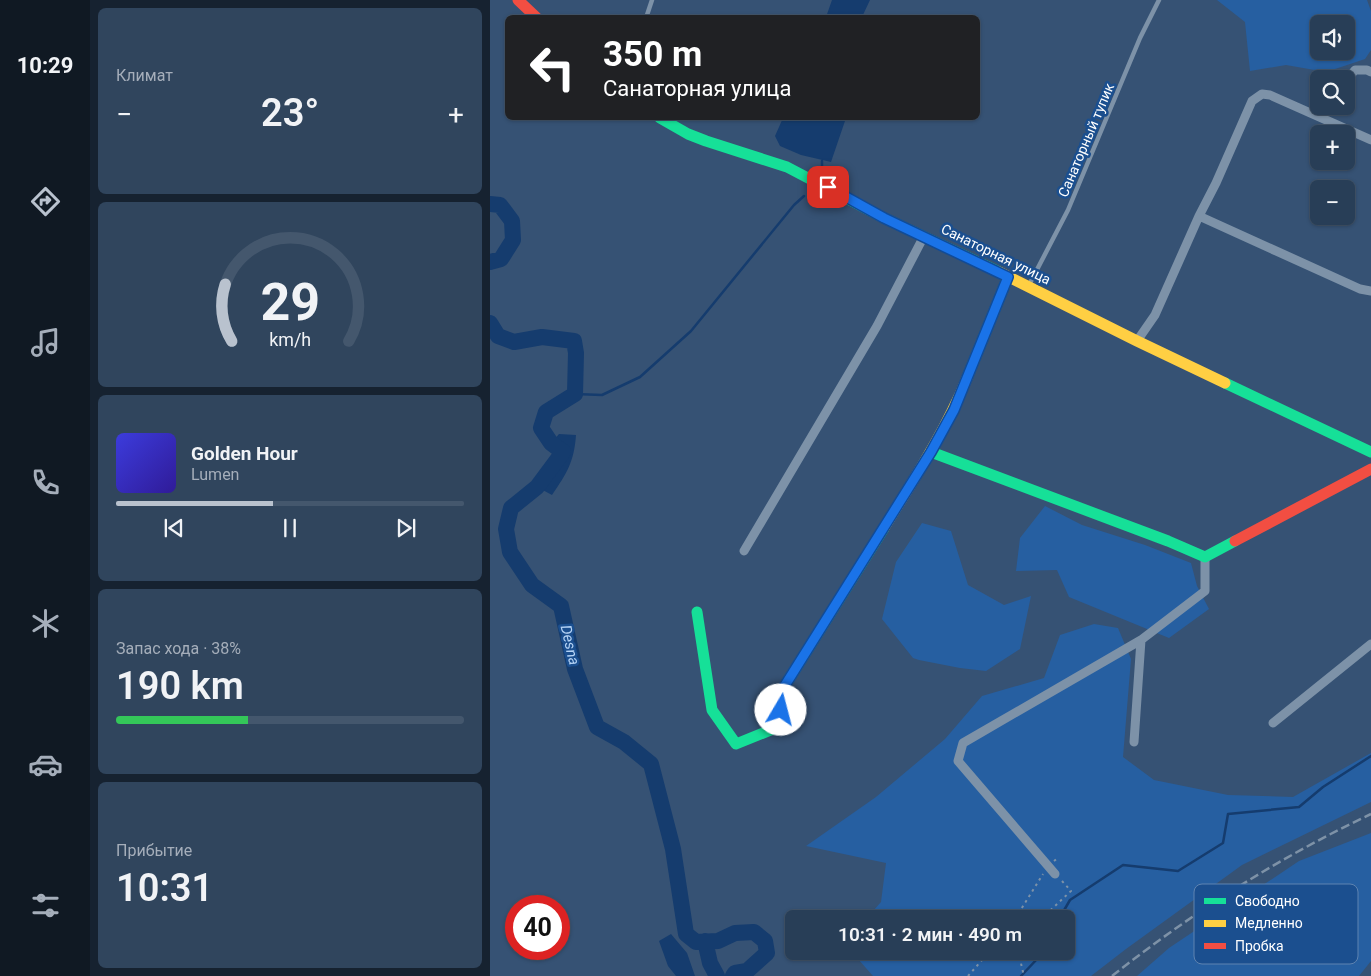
<!DOCTYPE html>
<html lang="ru">
<head>
<meta charset="utf-8">
<style>
  body { margin:0; font-family:Roboto,sans-serif; background:#30455d; color:#f1f3f6; height:100vh; display:flex; flex-direction:column; font-size:19px; white-space:nowrap }
  * { box-sizing:border-box; margin:0 }
  p { font-size:16px; color:#a5aeba }
  .icon { flex:none; width:28px; height:28px; fill:none; stroke:currentColor; stroke-width:2; stroke-linecap:round; stroke-linejoin:round }
  .map { position:relative; flex:1; overflow:hidden }
  .details { display:flex; flex-direction:column; gap:8px; padding:8px; background:#162230; width:400px }
  .details>* { flex:none }
  .banner { position:absolute; left:15px; top:15px; width:475px; height:105px; border-radius:8px; box-shadow:0 1px 4px #0004,0 0 0 1px #44576d; background:#202124; color:#fff; overflow:hidden }
  .fabs { position:absolute; left:820px; top:15px; display:grid; gap:10px }
  .fabs a { display:grid; place-items:center; width:45px; height:45px; border-radius:8px; background:#283e57; box-shadow:0 1px 4px #0004,0 0 0 1px #44576d; font-size:25px }
  .speed { position:absolute; left:15px; top:895px; display:flex; gap:10px; font-size:25px; font-weight:700; text-align:center }
  .speed>* { display:grid; place-content:center; width:65px; height:65px; border-radius:50%; background:#283e57; box-shadow:0 1px 4px #0004,0 0 0 1px #44576d; line-height:1 }
  .speed .limit { border:8px solid #d22; background:#fff; color:#111 }
  .pin { position:absolute; display:grid; place-items:center; width:42px; height:42px; color:#fff; margin:-21px; border-radius:10px; box-shadow:0 2px 8px #0006 }
  .me { position:absolute; width:55px; margin:-28px; rotate:8deg; stroke-linejoin:round; filter:drop-shadow(0 0 4px #0008) }
  .turn { display:flex; align-items:center; gap:18px; height:105px; padding:0 15px; font-size:22px }
  .turn .icon { width:65px; height:65px; stroke-width:2.5 }
  .turn b { display:block; font-size:35px; line-height:42px }
  .big { font-size:38px; font-weight:600; line-height:1.1 }
  .details .card { flex:1; display:flex; flex-direction:column; justify-content:center; gap:8px; min-width:0; padding:0 18px; border-radius:8px; background:#30455d }
  .details .dial { align-items:center; gap:0 }
  .dial svg { height:130px; overflow:visible; fill:none; stroke:#44576d; stroke-width:7; stroke-linecap:round; text-anchor:middle }
  .dial text { fill:#f1f3f6; stroke:none }
  .song { display:flex; align-items:center; gap:15px }
  .cover { width:60px; height:60px; border-radius:8px; background:linear-gradient(135deg,hsl(240 70% 55%),hsl(250 70% 35%)) }
  .played { height:5px; border-radius:2px; background:linear-gradient(90deg,#b9c2ce 45%,#44576d 45%) }
  .keys { display:flex; justify-content:space-around; direction:ltr }
  .heat { display:flex; justify-content:space-between; align-items:center; font-size:28px; direction:ltr }
  .charge { height:8px; border-radius:4px; background:linear-gradient(90deg,#34c759 38%,#44576d 0) }
  .trip { position:absolute; left:295px; top:910px; width:290px; height:50px; border-radius:8px; background:#283e57; box-shadow:0 1px 4px #0004,0 0 0 1px #44576d; font-weight:600; line-height:50px; text-align:center }
  main { display:flex; flex:1; min-height:0 }
  .tabs { display:flex; flex-direction:column; width:90px; justify-content:space-around; align-items:center; background:#101923; color:#a5aeba }
  .tabs .icon { width:35px; height:35px }
  .tabs .selected { color:#b9c2ce }
  .tabs b { font-size:22px; color:#f1f3f6 }
  .map>svg:first-child { display:block }
</style>
</head>
<body>
<main>
<nav class="tabs">
<b>10:29</b>
<svg class="icon selected" aria-label="directions" viewBox="0 0 24 24"><path d="M12 3l9 9-9 9-9-9zM9 14v-3h6M13 9l2 2-2 2"/></svg>
<svg class="icon" aria-label="music" viewBox="0 0 24 24"><path d="M9 18V5l10-2v13"/><circle cx="6" cy="18" r="3"/><circle cx="16" cy="16" r="3"/></svg>
<svg class="icon" aria-label="phone" viewBox="0 0 24 24"><path d="M5 4h4l2 5-3 2q2 4 5 5l2-3 5 2v4C11 20 4 13 5 4z"/></svg>
<svg class="icon" aria-label="climate" viewBox="0 0 24 24"><path d="M12 3v18M4 7l16 10M4 17L20 7"/></svg>
<svg class="icon" aria-label="car" viewBox="0 0 24 24"><path d="M5 17H2v-5l4-1 3-4h7l3 4 3 1v5h-3M9 17h6M6 11h13"/><circle cx="7" cy="17" r="2"/><circle cx="17" cy="17" r="2"/></svg>
<svg class="icon" aria-label="filters" viewBox="0 0 24 24"><path d="M4 7h16M4 17h16"/><circle cx="9" cy="7" r="2"/><circle cx="15" cy="17" r="2"/></svg>
</nav>
<section class="details">
<div class="card"><p>Климат</p>
<div class="heat"><a>−</a><b class="big">23°</b><a>+</a></div>
</div>
<div class="card dial"><svg viewBox="0 0 100 80">
<path d="M14 69A42 42 0 1 1 86 69"/>
<path d="M14 69A42 42 0 0 1 10 34" stroke="#b9c2ce"/>
<text x="50" y="56" font-size="32" font-weight="700">29</text>
<text x="50" y="72" font-size="11">km/h</text>
</svg></div>
<div class="card">
<div class="song"><i class="cover"></i><div><b>Golden Hour</b><p>Lumen</p></div></div>
<div class="played"></div>
<div class="keys"><svg class="icon" aria-label="previous" viewBox="0 0 24 24"><path d="M18 5L8 12l10 7zM5 5v14"/></svg><svg class="icon" aria-label="pause" viewBox="0 0 24 24"><path d="M8 5v14M16 5v14"/></svg><svg class="icon" aria-label="next" viewBox="0 0 24 24"><path d="M6 5l10 7-10 7zM19 5v14"/></svg></div>
</div>
<div class="card"><p>Запас хода · 38%</p><b class="big">190 km</b><div class="charge"></div></div>
<div class="card"><p>Прибытие</p><b class="big">10:31</b></div>
</section>
<div class="map">
<svg width="881" height="976" viewBox="0 0 881 976">
  <rect width="100%" height="100%" fill="#365274"/>
  <!-- green -->
  <path fill="#265fa1" fill-rule="evenodd" d="M727,0H877L881,11V50L875,59L836,72L796,65L760,71L755,22ZM829,24H856V51H829Z
    M555,506L592,525L655,545L701,563L707,586L719,609L679,638L579,597L567,570L526,571L530,538Z
    M432,523L461,531L478,585L514,605L541,596L530,649L496,671L470,668L429,660L423,658L392,619L406,562Z
    M604,624L628,628L641,659L633,757L664,780L738,795L803,797L881,753V802L752,865L636,949L601,976H383L361,951H576V919H376L391,902L396,863L316,846L386,797L455,739L492,696L554,678L570,635Z
    M881,833V961L869,976H647L679,948L809,861Z"/>
  <!-- water -->
  <path fill="#153c6e" d="M342,0H380L372,17H336Z
    M293,118H356L341,162L311,155L290,146L285,136Z
    M69,434L86,435C84,462 77,473 62,495L47,487L73,452L61,443Z
    M181,934L197,953L205,976H186L178,966L169,941Z"/>
  <g fill="none" stroke-linecap="round" stroke-linejoin="round">
    <!-- stream -->
    <path stroke="#153c6e" stroke-width="2.5" d="M332,170V161
      M85,394L112,395L150,377L201,331L304,205L314,196
      M569,919L580,900L633,865L688,871L733,843L738,814L809,807L833,787L881,756
      M531,976L548,958L551,951"/>
    <!-- river -->
    <path stroke="#153c6e" stroke-width="16" d="M0,204L10,205L22,221L23,240L11,259L0,262
      M0,323L8,336L24,342L52,337L84,341L86,353L85,394L56,412L51,428L61,443L73,452L47,487L21,508L16,529L20,552L42,585L71,606L85,669L107,727L134,742L161,764L183,849L196,934L206,942L228,941L245,933L264,932L275,941L277,953L257,971L245,973L243,976
      M215,941L220,963L227,976"/>
    <!-- path -->
    <path stroke="#7d92a8" stroke-width="2" stroke-dasharray="2.5 4" stroke-linecap="butt" d="M564,861L569,857
      M500,916L504,919
      M525,919L553,874
      M551,919L581,891L572,881
      M528,951L534,976
      M478,976L500,951"/>
    <!-- lane -->
    <path stroke="#7d92a8" stroke-width="4.5" d="M156,18L162,0
      M539,285L578,210L650,38L669,0"/>
    <!-- street -->
    <path stroke="#7d92a8" stroke-width="9" d="M856,81L865,70H877L881,72
      M832,118L839,106
      M709,216L870,289L881,291
      M647,341L665,315L709,216L726,183L762,101L772,94L780,95L881,140
      M254,551L387,326L434,236
      M783,723L881,644
      M644,742L651,640L715,591V557
      M565,874L468,761L473,743L651,640"/>
    <!-- fast -->
    <path stroke="#16e098" stroke-width="11" d="M170,118L198,134L216,141L297,167L394,218L509,272
      M477,378L518,277
      M735,383L881,452
      M441,452L678,541L715,557L745,541
      M207,612L222,710L246,744L293,725L289,695L394,528"/>
    <!-- slow -->
    <path stroke="#ffcf43" stroke-width="11" d="M509,272L647,341L735,383
      M394,528C424,479 455,432 477,378"/>
    <!-- jam -->
    <path stroke="#f24e42" stroke-width="11" d="M28,0L47,18
      M745,541L881,469"/>
    <!-- rail -->
    <path stroke="#7e92a7" stroke-width="2.5" stroke-dasharray="9 4" stroke-linecap="butt" d="M622,976C702,913 788,858 881,814"/>
  </g>
  <g fill="none" stroke-linecap="round" stroke-linejoin="round">
    <defs>
      <path id="route" d="M291,710L289,695L441,452L464,410L518,277L394,218L338,187"/>
    </defs>
    <!-- route casing -->
    <use href="#route" stroke="#114b97" stroke-width="12"/>
    <!-- route -->
    <use href="#route" stroke="#1a73e8" stroke-width="9"/>
  </g>
  <g text-anchor="middle" stroke-width="5" stroke-linejoin="round" paint-order="stroke">
    <!-- street labels -->
    <g font-size="14" fill="#fff" stroke="#1b4f8f">
      <text transform="translate(596 140) rotate(-67)" y="5">Санаторный тупик</text>
      <text transform="translate(506 254) rotate(26)" y="5">Санаторная улица</text>
    </g>
    <!-- water labels -->
    <g font-size="15" font-style="italic" fill="#b5d3f5" stroke="#1b4f8f">
      <text transform="translate(80 645) rotate(77)" y="5">Desna</text>
    </g>
  </g>
  <!-- legend -->
  <rect x="704" y="884" width="164" height="80" rx="8" fill="#1b4f8f" stroke="#5f84b1" stroke-width="1"/>
  <rect x="714" y="898" width="22" height="6" fill="#16e098"/>
  <rect x="714" y="920" width="22" height="7" fill="#ffcf43"/>
  <rect x="714" y="943" width="22" height="6" fill="#f24e42"/>
  <g font-size="14" fill="#fff">
    <text x="745" y="906">Свободно</text>
    <text x="745" y="928">Медленно</text>
    <text x="745" y="951">Пробка</text>
  </g>
</svg>
<div class="fabs">
<a><svg class="icon" aria-label="sound" viewBox="0 0 24 24"><path d="M4 9h4l5-4v14l-5-4H4zM17 9q2 3 0 6"/></svg></a>
<a><svg class="icon" aria-label="search" viewBox="0 0 24 24"><circle cx="10" cy="10" r="6"/><path d="M15 15l6 6"/></svg></a>
<a>+</a>
<a>−</a>
</div>
<div class="speed"><div class="limit">40</div></div>
<div class="pin" style="left:338px;top:187px;background:#d93025"><svg class="icon" aria-label="arrive" viewBox="0 0 24 24"><path d="M6 21V4h12l-3 4 3 4H6"/></svg></div>
<svg class="me" style="left:291px;top:710px" viewBox="-20 -20 40 40"><circle r="19" fill="#fff"/><path d="M0-13L10 11 0 6-10 11z" fill="#1a73e8"/></svg>
<div class="trip">10:31 · 2 мин · 490 m</div>
<div class="banner">
<div class="turn"><svg class="icon" aria-label="left" viewBox="0 0 24 24"><path d="M17 20v-9H6M10 6l-5 5 5 5"/></svg><div><b>350 m</b>Санаторная улица</div></div>
</div>
</div>
</main>
</body>
</html>
